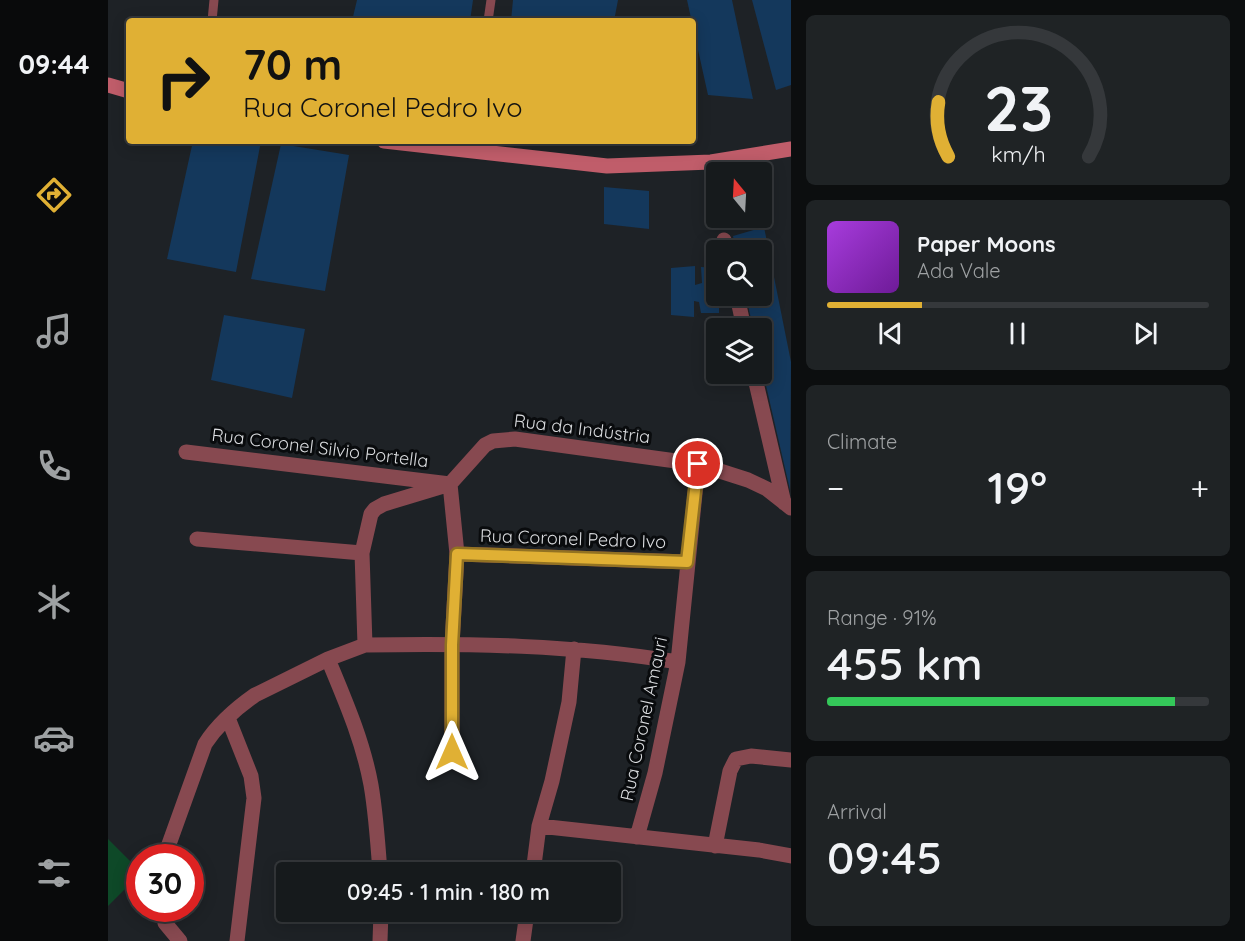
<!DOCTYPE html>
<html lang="en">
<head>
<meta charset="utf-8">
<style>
  body { margin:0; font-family:Quicksand,sans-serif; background:#1f2325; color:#f1f3f6; height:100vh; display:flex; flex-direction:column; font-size:22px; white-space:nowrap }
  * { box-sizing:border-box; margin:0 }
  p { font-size:20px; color:#9ea1a3 }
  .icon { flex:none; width:33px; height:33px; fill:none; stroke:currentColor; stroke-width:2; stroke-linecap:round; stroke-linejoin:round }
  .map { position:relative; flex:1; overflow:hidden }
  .panel { display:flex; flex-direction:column; gap:15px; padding:15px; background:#0c0e0f; width:454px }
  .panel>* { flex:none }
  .guide { position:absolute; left:18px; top:18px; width:570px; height:126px; border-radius:6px; box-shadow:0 3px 15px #0003,0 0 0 2px #35383b; background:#e0b034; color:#111; overflow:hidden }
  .needle { width:39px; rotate:342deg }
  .buttons { position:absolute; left:598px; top:162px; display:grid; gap:12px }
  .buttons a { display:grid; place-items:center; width:66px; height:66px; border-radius:6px; background:#161a1c; box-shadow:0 3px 15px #0003,0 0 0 2px #35383b; font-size:30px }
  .speed { position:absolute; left:18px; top:844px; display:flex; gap:12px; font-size:30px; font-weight:700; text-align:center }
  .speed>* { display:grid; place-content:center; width:78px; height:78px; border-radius:50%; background:#161a1c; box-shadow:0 3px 15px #0003,0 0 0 2px #35383b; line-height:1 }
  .speed .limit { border:9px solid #d22; background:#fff; color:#111 }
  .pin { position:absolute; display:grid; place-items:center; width:51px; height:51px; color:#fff; margin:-26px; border:3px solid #fff; border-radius:50%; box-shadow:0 2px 6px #0007 }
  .me { position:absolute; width:66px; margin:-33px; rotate:0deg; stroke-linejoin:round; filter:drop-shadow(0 0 4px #0008) }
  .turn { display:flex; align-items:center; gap:21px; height:126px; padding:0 18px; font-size:27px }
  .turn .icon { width:78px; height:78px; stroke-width:2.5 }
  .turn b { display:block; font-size:42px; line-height:51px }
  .big { font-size:45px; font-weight:600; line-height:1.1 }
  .panel .card { flex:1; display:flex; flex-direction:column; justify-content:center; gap:9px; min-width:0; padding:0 21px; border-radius:9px; background:#1f2325 }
  .panel .dial { align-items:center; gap:0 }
  .dial svg { height:156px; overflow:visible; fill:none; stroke:#35383b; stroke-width:7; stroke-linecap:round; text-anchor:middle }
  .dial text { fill:#f1f3f6; stroke:none }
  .song { display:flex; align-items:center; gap:18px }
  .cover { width:72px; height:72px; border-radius:9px; background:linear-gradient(135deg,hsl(280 70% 55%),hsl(280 70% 35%)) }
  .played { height:6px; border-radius:3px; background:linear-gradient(90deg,#e0b034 25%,#35383b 25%) }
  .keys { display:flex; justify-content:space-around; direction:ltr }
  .heat { display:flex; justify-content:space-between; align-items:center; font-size:33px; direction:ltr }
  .charge { height:9px; border-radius:4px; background:linear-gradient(90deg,#34c759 91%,#35383b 0) }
  .trip { position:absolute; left:168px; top:862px; width:345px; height:60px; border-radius:6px; background:#161a1c; box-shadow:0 3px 15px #0003,0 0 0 2px #35383b; font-weight:600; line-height:60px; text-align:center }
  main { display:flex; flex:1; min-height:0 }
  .dock { display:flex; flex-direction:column; width:108px; justify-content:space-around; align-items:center; background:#090a0b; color:#9ea1a3 }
  .dock .icon { width:42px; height:42px }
  .dock .current { color:#e0b034 }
  .dock b { font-size:27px; color:#f1f3f6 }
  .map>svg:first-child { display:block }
</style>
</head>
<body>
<main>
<nav class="dock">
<b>09:44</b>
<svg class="icon current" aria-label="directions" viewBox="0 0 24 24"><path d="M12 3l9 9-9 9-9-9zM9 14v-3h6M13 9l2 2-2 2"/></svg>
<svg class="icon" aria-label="music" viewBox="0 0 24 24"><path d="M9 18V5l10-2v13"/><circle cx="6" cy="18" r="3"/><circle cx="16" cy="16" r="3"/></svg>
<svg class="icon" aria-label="phone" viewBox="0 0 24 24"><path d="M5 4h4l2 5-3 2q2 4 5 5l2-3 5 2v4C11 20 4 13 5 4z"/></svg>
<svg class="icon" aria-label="climate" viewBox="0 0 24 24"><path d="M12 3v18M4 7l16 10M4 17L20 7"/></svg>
<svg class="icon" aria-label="car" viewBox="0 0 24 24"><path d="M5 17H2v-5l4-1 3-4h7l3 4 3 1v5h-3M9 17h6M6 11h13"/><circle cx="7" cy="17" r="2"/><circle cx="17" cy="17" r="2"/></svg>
<svg class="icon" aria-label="filters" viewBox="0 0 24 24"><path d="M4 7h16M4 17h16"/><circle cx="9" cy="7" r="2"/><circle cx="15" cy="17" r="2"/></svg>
</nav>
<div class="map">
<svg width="683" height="941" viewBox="0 0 683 941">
  <rect width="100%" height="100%" fill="#1e2226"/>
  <!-- green -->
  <path fill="#0e4928" d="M0,839L32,871L31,875L0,906Z"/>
  <!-- building -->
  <path fill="#14385c" d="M249,0H365L362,21H244Z
    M405,0H510L506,21H403Z
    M579,0H624L645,99L600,95Z
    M644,0H683V85L668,90Z
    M85,141H153L128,272L59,259Z
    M173,144L241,155L217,291L143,279Z
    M496,187L541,191V229L496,224Z
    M656,227L683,362L682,490L654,368V328H645L638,296H654V250H628L625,236Z
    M587,266V285L594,283L593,267L609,268V296H611V313H593L591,302L586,301V317L563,315V268Z
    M116,315L197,329L184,398L103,380Z"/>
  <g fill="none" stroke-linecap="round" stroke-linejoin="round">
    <!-- lane -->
    <path stroke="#874950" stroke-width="9" d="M104,21L106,0
      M380,21L383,0"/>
    <!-- street -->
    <path stroke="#874950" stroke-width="15" d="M616,240L619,250
      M629,296L636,328
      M646,374L676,503
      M78,452L342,484L349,554L344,645V752
      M89,539L254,553
      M349,554L579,562
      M257,645L254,553L263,514L267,509L276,504L342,484L377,445L385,441L407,439L590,464L640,480L659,489L683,508
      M220,659C237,700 255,741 263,785C268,814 270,844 272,873
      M120,718L143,776L146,798L129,941
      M431,826L651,850L683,856
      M529,837L547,773L570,662L590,464
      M607,846L622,771L628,759L643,756L683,760
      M56,858L97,744C110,724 127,709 147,695L220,659L257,645C361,643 467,645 570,662
      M425,873L431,826L444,781L461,702L466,649
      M55,909L57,923L72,941
      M272,941L273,912
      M415,941L419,912"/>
    <!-- secondary -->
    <path stroke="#c05d6a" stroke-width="15" d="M0,85L21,91
      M276,141L499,166L603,162L683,149"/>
  </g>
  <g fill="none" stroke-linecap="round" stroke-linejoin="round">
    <defs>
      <path id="route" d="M344,752V645L349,554L579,562L590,464"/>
    </defs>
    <!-- route casing -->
    <use href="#route" stroke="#927222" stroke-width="15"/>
    <!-- route -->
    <use href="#route" stroke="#e0b034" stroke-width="10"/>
  </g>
  <g text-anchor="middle" stroke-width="6" stroke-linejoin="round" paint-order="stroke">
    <!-- street labels -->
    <g font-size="18" fill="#dadcdf" stroke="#090b0d">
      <text transform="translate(474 429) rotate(7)" y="6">Rua da Indústria</text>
      <text transform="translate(212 448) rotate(7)" y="6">Rua Coronel Silvio Portella</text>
      <text transform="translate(465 539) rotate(2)" y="6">Rua Coronel Pedro Ivo</text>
      <text transform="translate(536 719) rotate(-78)" y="6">Rua Coronel Amauri</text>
    </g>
  </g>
</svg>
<div class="buttons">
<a><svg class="needle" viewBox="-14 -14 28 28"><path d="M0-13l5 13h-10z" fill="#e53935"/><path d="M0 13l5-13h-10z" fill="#9ea1a3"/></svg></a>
<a><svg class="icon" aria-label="search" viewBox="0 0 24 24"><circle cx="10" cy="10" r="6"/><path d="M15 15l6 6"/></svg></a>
<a><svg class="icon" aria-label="layers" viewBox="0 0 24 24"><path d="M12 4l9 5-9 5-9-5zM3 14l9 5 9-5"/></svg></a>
</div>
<div class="speed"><div class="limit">30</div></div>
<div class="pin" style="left:590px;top:464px;background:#d93025"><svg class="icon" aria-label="arrive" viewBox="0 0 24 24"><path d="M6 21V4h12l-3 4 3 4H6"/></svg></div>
<svg class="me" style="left:344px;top:752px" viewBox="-20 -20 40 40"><path d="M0-17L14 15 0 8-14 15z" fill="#e0b034" stroke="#fff" stroke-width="4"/></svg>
<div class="trip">09:45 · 1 min · 180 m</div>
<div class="guide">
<div class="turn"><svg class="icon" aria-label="right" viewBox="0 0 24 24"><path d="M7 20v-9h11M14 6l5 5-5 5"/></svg><div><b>70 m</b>Rua Coronel Pedro Ivo</div></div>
</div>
</div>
<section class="panel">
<div class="card dial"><svg viewBox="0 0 100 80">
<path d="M14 69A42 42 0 1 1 86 69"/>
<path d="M14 69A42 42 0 0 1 9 41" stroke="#e0b034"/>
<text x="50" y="56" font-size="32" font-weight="700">23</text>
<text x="50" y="72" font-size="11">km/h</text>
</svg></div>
<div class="card">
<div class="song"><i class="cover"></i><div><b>Paper Moons</b><p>Ada Vale</p></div></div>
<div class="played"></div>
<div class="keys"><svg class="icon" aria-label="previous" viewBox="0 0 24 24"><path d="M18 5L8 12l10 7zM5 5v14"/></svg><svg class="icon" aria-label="pause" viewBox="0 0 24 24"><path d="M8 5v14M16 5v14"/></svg><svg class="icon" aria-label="next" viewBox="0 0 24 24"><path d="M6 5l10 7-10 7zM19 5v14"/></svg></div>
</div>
<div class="card"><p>Climate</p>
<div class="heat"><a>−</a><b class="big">19°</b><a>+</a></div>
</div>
<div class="card"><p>Range · 91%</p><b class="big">455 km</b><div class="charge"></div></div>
<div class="card"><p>Arrival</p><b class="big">09:45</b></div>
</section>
</main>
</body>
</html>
